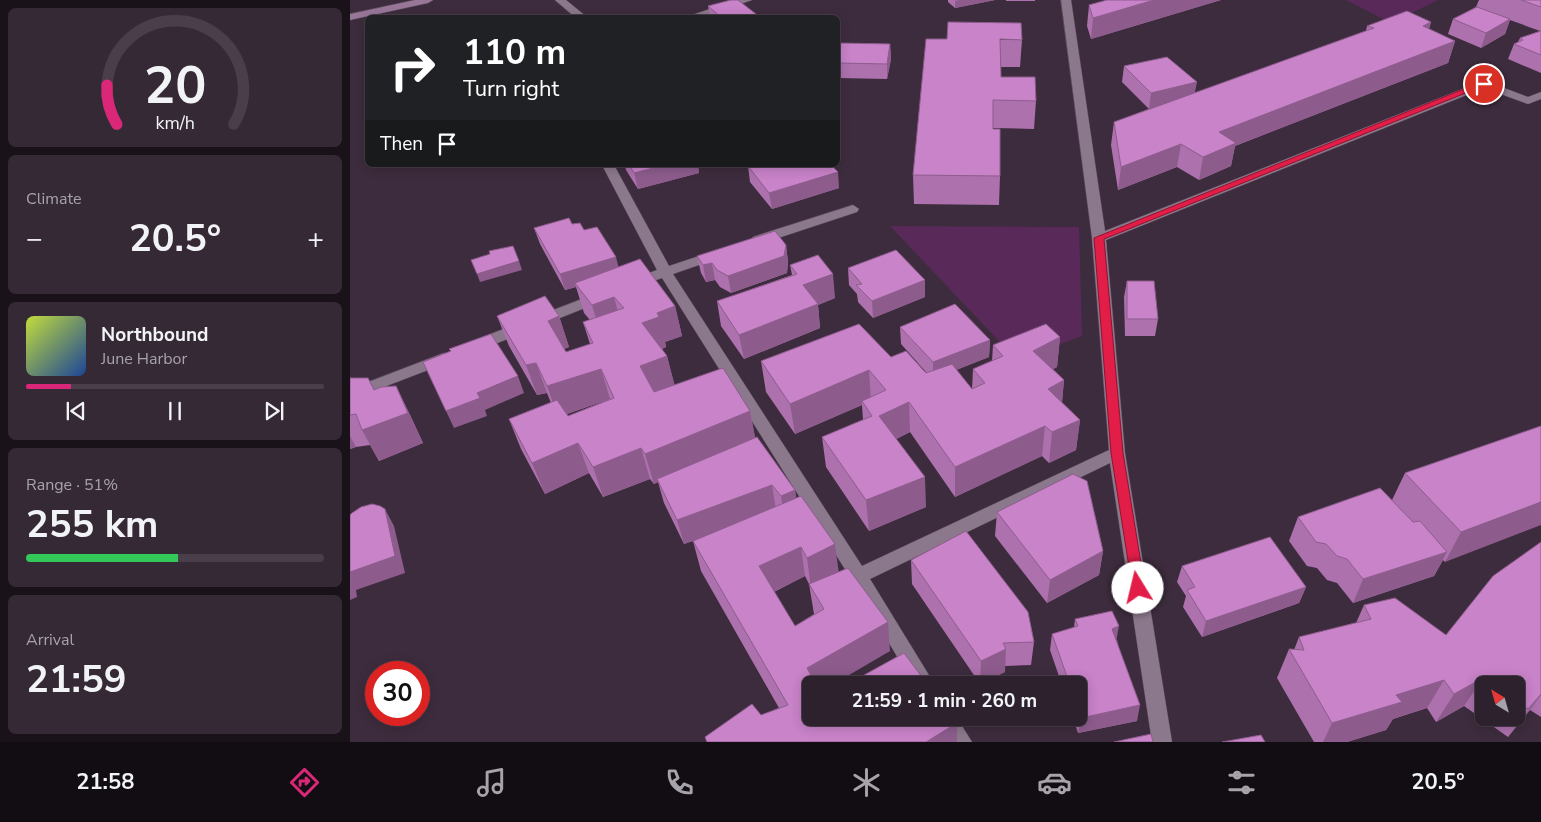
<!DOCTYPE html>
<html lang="en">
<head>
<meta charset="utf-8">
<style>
  body { margin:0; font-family:"Nunito Sans",sans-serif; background:#362936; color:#f1f3f6; height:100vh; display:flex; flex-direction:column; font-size:19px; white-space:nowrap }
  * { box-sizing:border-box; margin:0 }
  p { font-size:16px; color:#a7a3aa }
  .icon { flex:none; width:28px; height:28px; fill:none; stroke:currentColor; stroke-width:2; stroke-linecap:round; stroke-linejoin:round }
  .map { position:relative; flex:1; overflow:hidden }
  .details { display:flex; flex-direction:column; gap:8px; padding:8px; background:#191219; width:350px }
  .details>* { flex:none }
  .banner { position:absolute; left:15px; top:15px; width:475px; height:152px; border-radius:8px; box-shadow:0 2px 12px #0003,0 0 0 1px #493e4a; background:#202124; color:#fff; overflow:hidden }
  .needle { width:32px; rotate:323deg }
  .fabs { position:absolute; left:1125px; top:676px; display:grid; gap:10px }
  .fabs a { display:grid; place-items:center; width:50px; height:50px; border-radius:8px; background:#2e212e; box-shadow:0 2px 12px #0003,0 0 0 1px #493e4a; font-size:25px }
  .speed { position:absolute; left:15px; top:661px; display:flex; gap:10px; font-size:25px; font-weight:700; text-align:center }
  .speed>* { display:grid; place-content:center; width:65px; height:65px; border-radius:50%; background:#2e212e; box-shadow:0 2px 12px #0003,0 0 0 1px #493e4a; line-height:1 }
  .speed .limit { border:8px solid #d22; background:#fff; color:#111 }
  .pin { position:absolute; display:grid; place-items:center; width:42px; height:42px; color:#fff; margin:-21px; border:2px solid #fff; border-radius:50%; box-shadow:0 1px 5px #0007 }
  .me { position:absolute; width:55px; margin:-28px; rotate:351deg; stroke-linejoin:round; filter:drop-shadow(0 0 4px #0008) }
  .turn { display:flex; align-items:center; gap:18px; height:105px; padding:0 15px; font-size:22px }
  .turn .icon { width:65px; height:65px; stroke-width:2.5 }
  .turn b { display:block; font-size:35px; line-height:42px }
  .then { display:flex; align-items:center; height:48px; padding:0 15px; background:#0003; gap:10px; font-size:19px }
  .big { font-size:38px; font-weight:700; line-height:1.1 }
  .details .widget { flex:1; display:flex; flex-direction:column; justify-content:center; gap:8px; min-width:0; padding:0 18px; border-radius:8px; background:#362936 }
  .details .dial { align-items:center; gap:0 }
  .dial svg { height:130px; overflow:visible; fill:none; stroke:#493e4a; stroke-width:7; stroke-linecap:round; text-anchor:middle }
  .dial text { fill:#f1f3f6; stroke:none }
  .song { display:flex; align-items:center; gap:15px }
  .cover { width:60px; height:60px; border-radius:8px; background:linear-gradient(135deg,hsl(70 70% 55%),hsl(220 70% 35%)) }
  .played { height:5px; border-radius:2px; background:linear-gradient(90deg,#db2777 15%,#493e4a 15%) }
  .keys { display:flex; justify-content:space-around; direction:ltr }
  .heat { display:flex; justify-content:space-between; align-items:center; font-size:28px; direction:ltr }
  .charge { height:8px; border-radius:4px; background:linear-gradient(90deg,#34c759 51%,#493e4a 0) }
  .trip { position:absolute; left:452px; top:676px; width:285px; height:50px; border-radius:8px; background:#2e212e; box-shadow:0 2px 12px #0003,0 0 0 1px #493e4a; font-weight:700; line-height:50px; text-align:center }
  .dock { display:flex; height:80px; justify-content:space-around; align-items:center; background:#120d12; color:#a7a3aa }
  .dock .icon { width:35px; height:35px }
  .dock .active { color:#db2777 }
  .dock b { font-size:22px; color:#f1f3f6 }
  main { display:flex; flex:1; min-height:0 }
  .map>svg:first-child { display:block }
</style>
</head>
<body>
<main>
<section class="details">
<div class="widget dial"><svg viewBox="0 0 100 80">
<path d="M14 69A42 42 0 1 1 86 69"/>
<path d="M14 69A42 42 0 0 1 8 45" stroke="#db2777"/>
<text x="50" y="56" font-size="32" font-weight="700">20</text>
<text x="50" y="72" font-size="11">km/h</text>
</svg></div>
<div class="widget"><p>Climate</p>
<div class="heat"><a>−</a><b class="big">20.5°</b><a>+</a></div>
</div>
<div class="widget">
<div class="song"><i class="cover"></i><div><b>Northbound</b><p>June Harbor</p></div></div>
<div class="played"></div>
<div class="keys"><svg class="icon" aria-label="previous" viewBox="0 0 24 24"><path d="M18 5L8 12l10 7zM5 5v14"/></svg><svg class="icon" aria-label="pause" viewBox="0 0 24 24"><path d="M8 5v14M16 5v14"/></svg><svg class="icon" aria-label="next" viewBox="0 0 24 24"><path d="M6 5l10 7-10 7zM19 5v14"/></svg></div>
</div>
<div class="widget"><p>Range · 51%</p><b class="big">255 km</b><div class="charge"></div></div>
<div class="widget"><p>Arrival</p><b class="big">21:59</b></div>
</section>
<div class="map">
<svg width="1191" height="742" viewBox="0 0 1191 742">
  <rect width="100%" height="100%" fill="#3d2c3d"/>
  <!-- green -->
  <path fill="#59295a" d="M996,0H1088L1041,23Z
    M540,226L729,227L732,336L667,360Z"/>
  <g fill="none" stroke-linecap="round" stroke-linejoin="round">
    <defs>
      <path id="street" d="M205,0H216L238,18H226Z
        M387,0H402L350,18H333Z
        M711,0H721L755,231L1130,82H1138L1178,97L1191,92V99L1178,104L1134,88L756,240L775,453L822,742H802L760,463L520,579L585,685H564L498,574L312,278L285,287L280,286L278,283L280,280L307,270L252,165H264L319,266L367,250L374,254L372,257L323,274L512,566L759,450L742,238Z
        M503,205L509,209L507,212L413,243L408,244L401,240L403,237Z
        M250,292L255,294L257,297L255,300L130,350H120L118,346L120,342Z
        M94,353L99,354L101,358L99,362L0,400V389Z
        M586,718H607L622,742H600Z"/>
      <path id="secondary" d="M65,0H83L78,3L0,20V14Z"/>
    </defs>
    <!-- street casing -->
    <use href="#street" stroke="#594b59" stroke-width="1"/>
    <!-- secondary casing -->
    <use href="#secondary" stroke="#594b59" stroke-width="1"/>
    <!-- street -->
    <use href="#street" fill="#8c788c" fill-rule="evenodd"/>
    <!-- secondary -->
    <use href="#secondary" fill="#987698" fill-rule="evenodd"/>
  </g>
  <!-- wall -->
  <path fill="#ad71ad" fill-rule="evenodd" d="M598,0H645L605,8L598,2Z
    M656,0H685V1H656Z
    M757,0H871L741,39L737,26L739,5Z
    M1129,0H1191V73L1158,59L1164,44L1168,42L1170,38L1190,31L1160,20L1155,34L1131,48L1098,34L1103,19L1126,7Z
    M358,6L406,14V18H360Z
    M1081,22L1079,29L1105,41L1098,63L885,146L881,166L849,180L827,167L768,190L761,145L764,122L804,107L799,109L772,82L774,66L845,93L1016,31L1017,26Z
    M597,39L672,40L670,67H651V77L686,101L684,129L643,128L650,176L649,205L564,204L563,175Z
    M488,43L540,44L541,59L537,79L488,78Z
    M275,165H348L349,173L288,189L276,170Z
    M398,166L489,188L422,209L400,182Z
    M222,224L234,230L268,267L325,306L332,336L315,342L316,347L312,349L317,356L324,385L400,411L405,438L445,490L446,498L488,572L540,651L461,685V718L607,742H357L355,737L429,708L351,571L343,541L334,544L314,503L308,482L304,484L300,479L253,497L239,473L195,494L171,449L159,419L201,403L197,393L187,395L159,346L147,316H209L219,347L214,349L216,352L240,344L233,322L240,320L234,313L226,287L215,290L190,244L184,228ZM257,400L218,416L217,414ZM455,576L459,584L464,614L445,626L424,592Z
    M436,245L438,262L437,273L381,293L370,287L365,280L356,282L351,273L347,256Z
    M440,265L485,298L468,305L470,328L394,359L371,326L367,301L442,275Z
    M498,268L575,280V297L523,318L508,302L507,294L499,285Z
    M777,281L808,319L805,336H775L774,297Z
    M550,327L640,340L639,357L606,370L622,389L623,369L642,361L643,345L710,337L707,367L703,369L714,380L712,403L730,420L726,450L699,463L692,456L605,497L560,432L546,439L576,507L519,531L476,467L472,437L513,420L512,405L445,434L416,392L411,361L541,357L576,372L551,344Z
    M0,378H18L24,390L46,386L61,417L73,443L29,461L20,445L6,447L0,449Z
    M1191,426L1095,562L1093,560L1084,576L1003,603L987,583L977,580L967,568L957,566L939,541L948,517L1042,500L1055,473Z
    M647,512L753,551L749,575L697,603L645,536Z
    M1191,542V717L1180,710L1158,737L1114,706L1086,722L1077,708L1043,719L1036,730L997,742H964L927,678L939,649L944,650L949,637L1006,623L1014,605L1096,635ZM1134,685H1166V718H1134Z
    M561,560L684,642L681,665L655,666V672L630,684L562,584Z
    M832,566L956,587L949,603L852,637L833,607L836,596L827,582Z
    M725,619L767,640L787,721L728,733L723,718H729V685H712L700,650L702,634L724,628Z"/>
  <!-- shaded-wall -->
  <path fill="#8d5c8d" d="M609,0H645L605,8V1Z
    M804,0H871L741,39L743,18Z
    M406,14V18H394Z
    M1160,19L1155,34L1131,48L1136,33Z
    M1081,22L1074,44L1073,26Z
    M1105,41L1098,63L885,146L881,166L849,180L853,157L869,132Z
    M540,44L541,59L537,79V64Z
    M847,82L844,97L799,109L801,93Z
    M831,144L827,167L768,190L771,167Z
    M315,165H348L349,173L288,189L284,173Z
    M488,172L489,188L422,209L419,193Z
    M436,245L438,262L437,273L381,293L378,276Z
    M266,257L270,273L225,283L226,287L215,290L210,274Z
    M169,261L172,270L130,282L127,274Z
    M362,263L365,280L356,282L353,265Z
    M483,274L485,298L468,305L470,328L394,359L389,335L453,285Z
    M575,280V297L523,318L522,301Z
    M264,297L272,327L251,335L242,305Z
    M325,306L332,336L315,342L316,347L300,353L292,323L307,313Z
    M209,316L219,347L208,351L198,321Z
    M710,337L707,367L681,381L683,351Z
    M640,340L639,357L583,379V362Z
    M317,356L325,386L298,396L290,366Z
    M186,363L197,393L187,395L176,365Z
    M251,369L260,399L208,417L197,386Z
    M519,370L521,401H512V405L445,434L440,404Z
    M168,376L174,393L135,410L137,416L104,428L96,411L127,393Z
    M18,378L34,408L46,386L61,417L73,443L29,461L12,430L24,390Z
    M714,380L711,411L698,389Z
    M559,402L560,432L531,447L529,416Z
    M400,411L406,442L307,479L308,482L304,484L295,454Z
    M730,420L726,450L699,463L702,432Z
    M695,426L692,456L605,497V467Z
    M0,436L6,447L0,449Z
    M228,443L239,473L195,494L182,463Z
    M291,448L300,479L253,497L243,467Z
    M575,477L576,507L519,531L516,500Z
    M422,485L426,510L334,544L327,520Z
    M445,490L449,514L435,520L431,496Z
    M1191,502V525L1095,562L1111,532Z
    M35,509L44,526L55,573L6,590L7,597L0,600V572Z
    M485,544L489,574L461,588L457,558Z
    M451,547L455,576L415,596L409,566Z
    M753,551L749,575L697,603L700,580Z
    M1097,552L1084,576L1003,603L1013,579Z
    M956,587L949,603L852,637L856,621Z
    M538,622L540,651L482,685H461L457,668Z
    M769,626L766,642L762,629Z
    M656,649L655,672L630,684L631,661Z
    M1133,678L1114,706L1086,722L1104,694Z
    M1094,680L1077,708L1043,719L1036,730L997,742H973L982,723L1046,695Z
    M1191,694V695L1180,710L1158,737Z
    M790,705L787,721L728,733L731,718Z
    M607,723V742H576Z"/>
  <!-- building -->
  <path fill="#c983c9" stroke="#8d5c8d" d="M381,0H388L406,14L394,18H372L358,6Z
    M757,0H804L743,18L739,5Z
    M1171,0H1191V7Z
    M1127,7L1160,19L1136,33L1103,19Z
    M1057,11L1081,22L1073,26L1105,41L869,132L886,143L853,157L831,144L771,167L764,122L1024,28L1017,26Z
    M598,22L671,23L672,40L650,39L651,77H685L686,101L643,100V129H650V176L563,175L576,39H597Z
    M1191,31V55L1164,44L1173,40L1170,38Z
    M488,43L540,44L537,64L488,63Z
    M817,57L847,82L801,93L774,66Z
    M279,165H315L284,173Z
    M401,165H481L488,172L419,193L398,166Z
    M219,218L222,224L230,223L234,230L247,227L266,257L210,274L184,228Z
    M425,231L436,245L434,256L378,276L367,270L362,263L353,265L347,256Z
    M163,246L169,261L127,274L121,260L140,254L139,251Z
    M546,250L575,280L522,301L506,285L512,284L498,268Z
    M468,255L483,274L453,285L468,304L389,335L367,301L447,274L440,265Z
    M290,259L325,306L307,313L309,317L292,323L317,356L290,366L304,392L373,368L400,411L295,454L291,448L243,467L228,443L182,463L159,419L207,400L218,416L264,398L251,369L197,386L186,363L176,365L147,316L195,296L209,316L198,321L216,352L243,343L233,322L274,308L264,297L242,305L225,283Z
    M777,281H804L808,319H777Z
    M605,304L640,340L583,362L550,327Z
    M509,324L541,357L556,351L576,373L602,364L622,389L635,383L623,369L653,356L643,345L696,324L710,337L683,351L714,380L698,389L730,420L702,432L695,426L605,467L559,402L529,416L575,477L516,500L472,437L522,416L512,401L536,390L519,370L440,404L411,361Z
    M141,334L168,376L127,393L130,398L96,411L73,362L101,351L99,349Z
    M0,378H18L24,390L31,387L46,386L58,413L12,430L6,414L0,415Z
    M1191,426V502L1111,532L1055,473Z
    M407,437L445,490L431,496L422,485L327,520L307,479Z
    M723,474L737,481L753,551L700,580L647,512Z
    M1030,488L1063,522L1070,521L1097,552L1013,579L997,559L987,556L976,544L966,542L948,517Z
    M451,496L485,544L457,558L451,547L409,566L445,626L474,609L459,584L498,568L538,622L457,668L466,685H461V718H603L607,723L576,742H357L355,737L402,704L411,715L438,705L343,541Z
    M22,504L30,506L35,509L45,556L0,572V515L2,513L11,507Z
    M616,531L678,612L684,642L653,643L656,649L631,661L561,560Z
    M920,537L956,587L856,621L837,590L845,587L832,566Z
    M1191,542V694L1178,709L1166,701V685H1143L1133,678L1104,694L1094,680L1046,695L1052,702L982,723L939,649L954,650L949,637L1021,619L1014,605L1045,598L1096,635L1143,576Z
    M762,611L769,626L762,629L790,705L731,718L729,711V685H720L702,634L728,626L725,619Z
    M554,653L578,685H496Z
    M801,734L803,742H764Z
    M911,735L915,742H872Z"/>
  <!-- route -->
  <path fill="#e11d48" stroke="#92132f" d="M1131,82L1138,84L754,239L773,453L795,588L793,592L788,594L783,592L761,453L744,238Z"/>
</svg>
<div class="fabs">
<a><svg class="needle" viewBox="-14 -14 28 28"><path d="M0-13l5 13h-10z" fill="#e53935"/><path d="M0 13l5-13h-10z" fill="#a7a3aa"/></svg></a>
</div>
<div class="speed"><div class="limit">30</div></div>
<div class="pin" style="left:1134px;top:84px;background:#d93025"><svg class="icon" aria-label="arrive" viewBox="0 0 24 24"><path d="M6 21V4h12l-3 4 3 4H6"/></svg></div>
<svg class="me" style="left:788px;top:588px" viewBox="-20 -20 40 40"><circle r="19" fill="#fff"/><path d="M0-13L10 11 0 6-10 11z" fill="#e11d48"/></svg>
<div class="trip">21:59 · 1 min · 260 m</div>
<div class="banner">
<div class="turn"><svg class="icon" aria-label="right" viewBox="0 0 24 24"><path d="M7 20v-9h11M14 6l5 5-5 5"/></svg><div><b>110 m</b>Turn right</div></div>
<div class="then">Then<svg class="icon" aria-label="arrive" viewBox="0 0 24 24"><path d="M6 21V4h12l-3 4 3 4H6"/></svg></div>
</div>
</div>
</main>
<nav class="dock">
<b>21:58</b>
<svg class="icon active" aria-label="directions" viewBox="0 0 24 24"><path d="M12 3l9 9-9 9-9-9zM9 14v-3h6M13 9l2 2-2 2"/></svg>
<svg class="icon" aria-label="music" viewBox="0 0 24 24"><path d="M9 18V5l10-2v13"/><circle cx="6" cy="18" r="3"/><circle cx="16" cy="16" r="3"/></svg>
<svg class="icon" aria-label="phone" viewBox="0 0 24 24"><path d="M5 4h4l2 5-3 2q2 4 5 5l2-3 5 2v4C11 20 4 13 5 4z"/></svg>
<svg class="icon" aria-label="climate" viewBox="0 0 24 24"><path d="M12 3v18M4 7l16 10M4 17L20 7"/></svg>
<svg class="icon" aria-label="car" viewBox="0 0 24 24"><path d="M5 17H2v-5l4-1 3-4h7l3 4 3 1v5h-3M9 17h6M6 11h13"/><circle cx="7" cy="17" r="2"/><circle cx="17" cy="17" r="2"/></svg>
<svg class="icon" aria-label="filters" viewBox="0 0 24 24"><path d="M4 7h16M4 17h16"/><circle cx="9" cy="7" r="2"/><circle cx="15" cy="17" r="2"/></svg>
<b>20.5°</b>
</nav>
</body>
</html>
